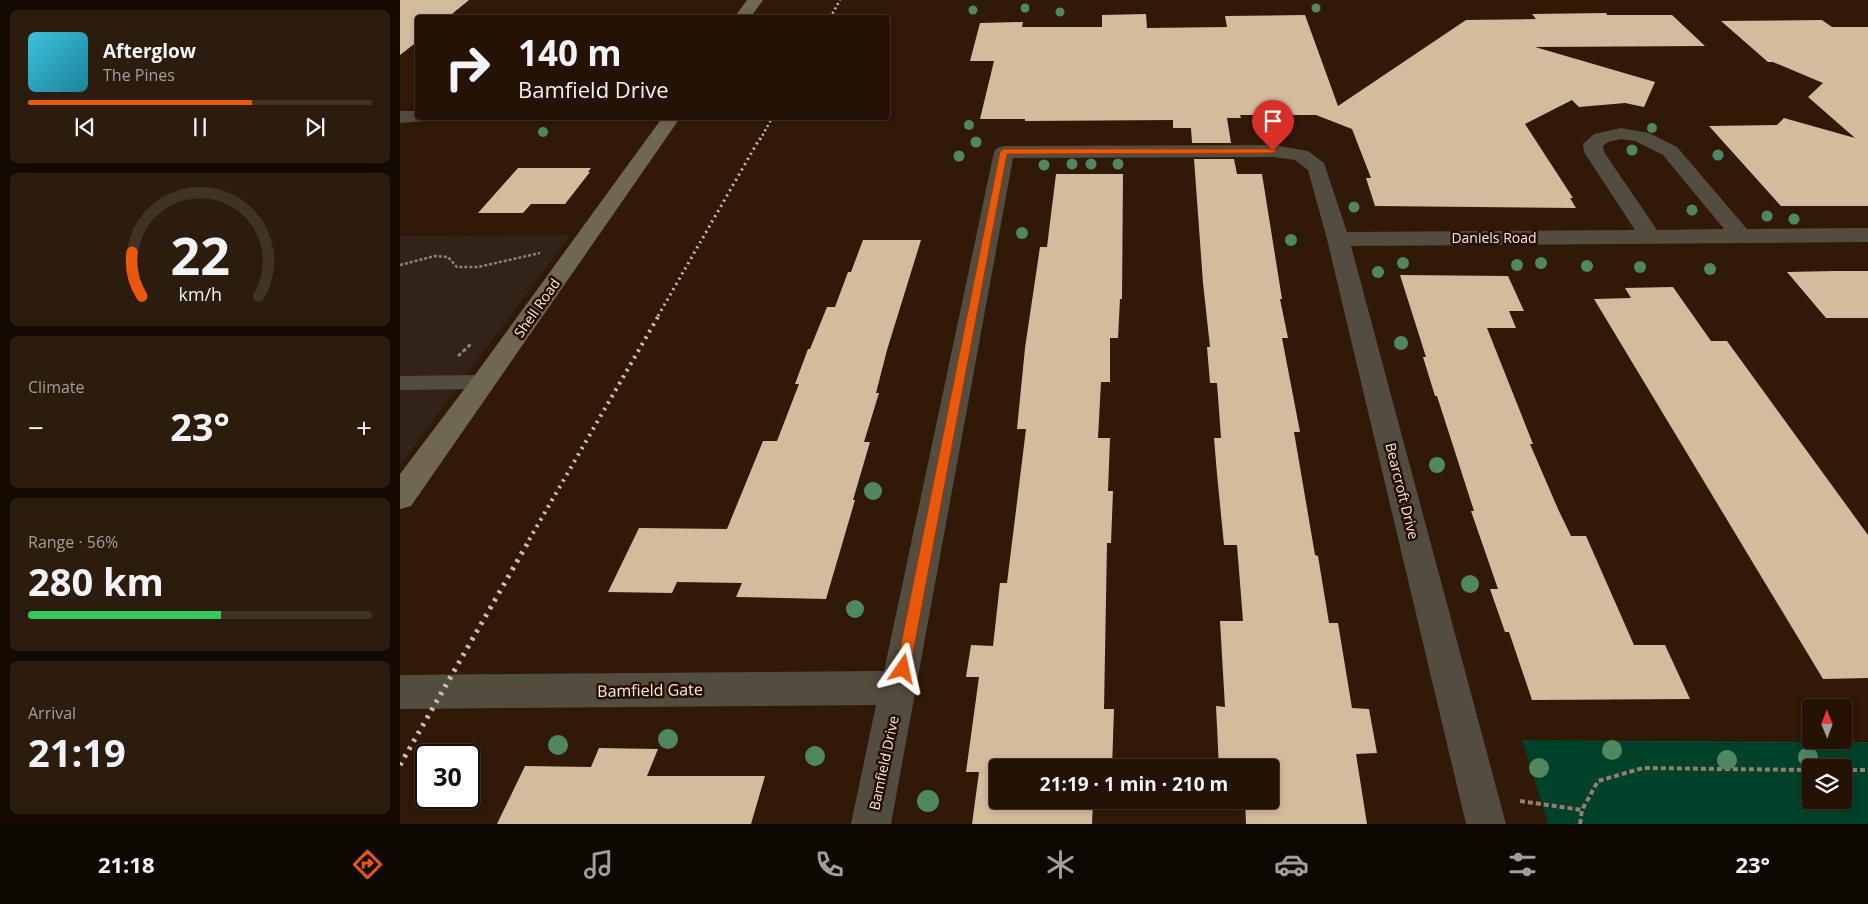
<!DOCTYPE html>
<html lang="en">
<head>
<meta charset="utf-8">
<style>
  body { margin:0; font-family:"Open Sans",sans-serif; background:#2c1c0e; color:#f1f3f6; height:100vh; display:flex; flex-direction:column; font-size:19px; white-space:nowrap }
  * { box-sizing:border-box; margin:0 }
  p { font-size:16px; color:#a39e9a }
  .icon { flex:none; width:28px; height:28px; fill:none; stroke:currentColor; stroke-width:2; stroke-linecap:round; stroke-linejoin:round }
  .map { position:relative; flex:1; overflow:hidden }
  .side { display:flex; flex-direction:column; gap:10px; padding:10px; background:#140a02; width:400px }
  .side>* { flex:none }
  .banner { position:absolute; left:15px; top:15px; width:475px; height:105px; border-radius:5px; box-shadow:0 2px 8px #0003,0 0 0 1px #413226; background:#241304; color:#f1f3f6; overflow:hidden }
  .needle { width:32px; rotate:359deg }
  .buttons { position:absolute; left:1402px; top:699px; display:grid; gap:10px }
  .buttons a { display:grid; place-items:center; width:50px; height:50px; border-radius:5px; background:#241304; box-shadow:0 2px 8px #0003,0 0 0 1px #413226; font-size:25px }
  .speed { position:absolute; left:15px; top:744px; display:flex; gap:10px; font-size:25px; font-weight:700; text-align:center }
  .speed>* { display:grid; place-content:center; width:65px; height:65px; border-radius:50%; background:#241304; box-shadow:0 2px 8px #0003,0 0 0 1px #413226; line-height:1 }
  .speed .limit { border:2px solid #111; border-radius:8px; background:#fff; color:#111 }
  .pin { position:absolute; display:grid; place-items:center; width:42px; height:42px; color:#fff; margin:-51px -21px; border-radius:50% 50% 50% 0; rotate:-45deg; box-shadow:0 0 5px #0007 }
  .pin .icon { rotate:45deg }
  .me { position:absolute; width:55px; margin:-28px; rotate:11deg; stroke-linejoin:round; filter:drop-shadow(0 0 4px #0008) }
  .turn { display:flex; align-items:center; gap:18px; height:105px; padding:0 20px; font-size:22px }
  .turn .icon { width:65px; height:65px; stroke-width:2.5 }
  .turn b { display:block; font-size:35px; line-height:42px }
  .big { font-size:38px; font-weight:700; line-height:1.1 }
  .side .card { flex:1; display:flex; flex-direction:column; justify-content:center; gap:8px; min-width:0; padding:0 18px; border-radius:8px; background:#2c1c0e }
  .side .dial { align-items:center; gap:0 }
  .dial svg { height:130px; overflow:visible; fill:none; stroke:#413226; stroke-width:7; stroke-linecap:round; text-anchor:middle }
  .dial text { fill:#f1f3f6; stroke:none }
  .song { display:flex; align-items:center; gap:15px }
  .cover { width:60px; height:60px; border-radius:8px; background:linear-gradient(135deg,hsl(190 70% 55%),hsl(190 70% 35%)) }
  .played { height:5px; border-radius:2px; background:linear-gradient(90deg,#ea580c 65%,#413226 65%) }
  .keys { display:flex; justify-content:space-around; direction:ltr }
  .heat { display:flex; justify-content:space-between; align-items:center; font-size:28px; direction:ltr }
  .charge { height:8px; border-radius:4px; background:linear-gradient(90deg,#34c759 56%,#413226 0) }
  .trip { position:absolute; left:589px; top:759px; width:290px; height:50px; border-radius:5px; background:#241304; box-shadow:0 2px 8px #0003,0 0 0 1px #413226; font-weight:700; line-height:50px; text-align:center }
  .menu { display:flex; height:80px; justify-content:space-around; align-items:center; background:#0e0802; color:#a39e9a }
  .menu .icon { width:35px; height:35px }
  .menu .active { color:#ea580c }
  .menu b { font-size:22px; color:#f1f3f6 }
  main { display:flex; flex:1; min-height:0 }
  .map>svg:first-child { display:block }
</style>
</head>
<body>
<main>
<section class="side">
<div class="card">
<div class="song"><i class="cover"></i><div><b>Afterglow</b><p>The Pines</p></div></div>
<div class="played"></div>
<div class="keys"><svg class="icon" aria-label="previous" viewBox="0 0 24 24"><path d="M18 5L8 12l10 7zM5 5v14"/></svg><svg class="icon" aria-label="pause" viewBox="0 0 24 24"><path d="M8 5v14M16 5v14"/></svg><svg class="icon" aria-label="next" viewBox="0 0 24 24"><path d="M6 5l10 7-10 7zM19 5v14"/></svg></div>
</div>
<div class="card dial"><svg viewBox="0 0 100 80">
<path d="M14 69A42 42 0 1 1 86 69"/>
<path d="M14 69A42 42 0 0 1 8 42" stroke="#ea580c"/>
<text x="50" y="56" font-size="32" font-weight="700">22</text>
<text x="50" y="72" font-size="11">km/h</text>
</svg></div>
<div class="card"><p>Climate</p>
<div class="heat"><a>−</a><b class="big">23°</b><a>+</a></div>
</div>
<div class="card"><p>Range · 56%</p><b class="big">280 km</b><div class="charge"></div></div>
<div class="card"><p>Arrival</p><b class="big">21:19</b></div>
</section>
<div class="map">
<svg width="1468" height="824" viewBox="0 0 1468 824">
  <rect width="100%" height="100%" fill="#301906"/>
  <!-- commercial -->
  <path fill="#312317" d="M170,235L0,465V236Z"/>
  <!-- green -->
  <path fill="#00412a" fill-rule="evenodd" d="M1122,740L1468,742V824H1148ZM1411,768H1444V800H1411Z"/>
  <!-- building -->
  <path fill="#d3bc9e" d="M0,0H69L47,18H18V41L0,55Z
    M1206,13L1207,15H1272L1305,46L1135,47L1255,82L1244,107L1225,103L1179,107L1172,100L1125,124L1173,198H1170L1176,208L975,206L966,178H971L952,129L916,115H840L841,118H827L831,143H792L791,128H773V120L625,121V119H580L594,61H570L580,23L623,22L622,27H702V15L746,14L747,28L827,27L825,16L905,15L938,106L1066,20L1136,19L1132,14Z
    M1422,20L1432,27H1468V206H1381L1309,126L1377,125L1384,118L1455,138L1408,97L1423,83L1373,62H1368L1321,21Z
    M794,159H834L837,174H862L882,299H880L888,338H882L900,432H894L915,555L918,556L929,623H938L952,708L969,709L977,753L956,754L967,824H846L845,800H870V768H819L816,706L825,707L820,621H843L837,545H824L817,474L814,438H821L817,383H810L807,347H810L803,283Z
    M118,168H191L188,172H190L165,204H131L123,213H78Z
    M656,174H723L722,299H720L718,338H710V382H701L698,438H710L708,491H713L711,543H707L704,709H714L712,768H598V800H693L692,824H572L579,772H566L579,677H566L571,645L593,646L600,583H607L626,429H617L625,348L640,247H647Z
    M463,240H521L487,350L476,393H479L464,442H470L453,500H455L426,599L336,597L342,583L277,582L272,593L208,592L239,528L327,529L363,441H377L399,384H395L408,349H410L427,307H435L448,272H451Z
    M1434,271H1468V318H1426L1387,272Z
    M1000,275L1108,276L1124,311H1109L1116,328H1087L1133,444H1130L1158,509L1171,536H1186L1234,645H1265L1290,699L1132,700L1109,632H1105L1090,589H1098L1071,511H1074L1037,396H1035L1023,357H1026Z
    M1273,287L1311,341H1327L1468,535V678L1423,679L1194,299L1231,298L1225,288Z
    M199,748L258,749L247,776H365L351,824H97L125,766L191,767Z"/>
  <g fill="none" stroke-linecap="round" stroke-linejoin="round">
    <!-- path-far2 -->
    <path stroke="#937f70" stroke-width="2.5" stroke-dasharray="3 2" stroke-linecap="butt" d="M0,265L35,256L48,257L57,267H78L140,253"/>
    <!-- path-far1 -->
    <path stroke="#937f70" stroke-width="3" stroke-dasharray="4 2.5" stroke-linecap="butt" d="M58,356L72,343"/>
    <!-- path -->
    <path stroke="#937f70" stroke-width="4" stroke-dasharray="5 3" stroke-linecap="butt" d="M1444,770H1468
      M1120,801L1182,810
      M1180,824L1182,810L1198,781L1243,768L1411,770"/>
    <!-- service -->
    <path fill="#534d40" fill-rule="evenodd" d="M84,375L91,377L94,382L91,387L84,389L0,390V376Z"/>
    <!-- minor -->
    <path fill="#534d40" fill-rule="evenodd" d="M0,111H18V118H27L25,121L0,123Z
      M1221,128L1249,133L1277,147L1347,229L1468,228V242L951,246L1106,824H1066L927,239L908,170L895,160L873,157L613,158L491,824H451L476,705L0,709V675L484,671L594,152L597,148L604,146L873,145L908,151L924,163L947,232L1235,230L1184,152L1183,144L1194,134ZM1221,139L1235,141L1263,155L1324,229L1257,230L1204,152L1203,146L1208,142Z"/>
    <!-- secondary -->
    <path fill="#706752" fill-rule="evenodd" d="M347,0H363L350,18H334Z
      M262,118H280L11,506L0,509V474L75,375Z"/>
    <!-- rail-far3 -->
    <path stroke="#cebcaf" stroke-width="2.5" stroke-dasharray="2 3" stroke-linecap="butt" d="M430,18L440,0
      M360,140L372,118"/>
    <!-- rail-far2 -->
    <path stroke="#cebcaf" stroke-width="3" stroke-dasharray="2 4" stroke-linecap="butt" d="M258,316L360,138"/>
    <!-- rail-far1 -->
    <path stroke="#cebcaf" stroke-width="4" stroke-dasharray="2.5 5" stroke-linecap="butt" d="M129,540L259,315"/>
    <!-- rail -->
    <path stroke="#cebcaf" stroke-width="5" stroke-dasharray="3 6" stroke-linecap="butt" d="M0,765L130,539"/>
  </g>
  <!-- trees -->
  <g fill="#4f8761">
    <circle cx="625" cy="8" r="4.5"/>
    <circle cx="916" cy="8" r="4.5"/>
    <circle cx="573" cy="10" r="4.5"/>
    <circle cx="660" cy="12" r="4.5"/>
    <circle cx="569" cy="125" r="5"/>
    <circle cx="1252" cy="128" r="5"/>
    <circle cx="881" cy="131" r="5"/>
    <circle cx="143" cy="132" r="5"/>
    <circle cx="576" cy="142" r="5.5"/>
    <circle cx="1232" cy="150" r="5.5"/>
    <circle cx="1318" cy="155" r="5.5"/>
    <circle cx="559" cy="156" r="5.5"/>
    <circle cx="672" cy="164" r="5.5"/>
    <circle cx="691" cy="164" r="5.5"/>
    <circle cx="718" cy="164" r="5.5"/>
    <circle cx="644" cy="165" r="5.5"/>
    <circle cx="954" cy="207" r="5.5"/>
    <circle cx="1292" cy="210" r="5.5"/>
    <circle cx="1367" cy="216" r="5.5"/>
    <circle cx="1394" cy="219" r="5.5"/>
    <circle cx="622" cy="233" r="6"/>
    <circle cx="891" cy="240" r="6"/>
    <circle cx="1003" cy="263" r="6"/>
    <circle cx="1141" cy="263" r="6"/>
    <circle cx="1117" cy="265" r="6"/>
    <circle cx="1187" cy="266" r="6"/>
    <circle cx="1240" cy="267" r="6"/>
    <circle cx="1310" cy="269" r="6"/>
    <circle cx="978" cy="272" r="6"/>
    <circle cx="1001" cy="343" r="7"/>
    <circle cx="1037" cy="465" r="8"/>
    <circle cx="473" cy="491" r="9"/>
    <circle cx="1070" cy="584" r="9"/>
    <circle cx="455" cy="609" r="9"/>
    <circle cx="268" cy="739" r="10"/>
    <circle cx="158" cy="745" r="10"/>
    <circle cx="1212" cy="750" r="10"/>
    <circle cx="415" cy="756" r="10"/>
    <circle cx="1408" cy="757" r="10"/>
    <circle cx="1327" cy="760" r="10"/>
    <circle cx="1139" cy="768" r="10"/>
    <circle cx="528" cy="801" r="11"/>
  </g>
  <!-- route -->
  <path fill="#ea580c" stroke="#983908" d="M604,149H873L877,151L873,153L607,154L510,669L508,674L503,676L498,674L496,669L600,152Z"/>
  <g text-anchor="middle" stroke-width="5" stroke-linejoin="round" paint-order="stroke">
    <!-- street labels -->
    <g font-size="14" fill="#fcebe0" stroke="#260f00">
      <text x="1094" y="243">Daniels Road</text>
      <text transform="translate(137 308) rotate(-55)" y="5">Shell Road</text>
      <text transform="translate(1002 491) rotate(76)" y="5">Bearcroft Drive</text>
      <text transform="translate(484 763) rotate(-78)" y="5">Bamfield Drive</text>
    </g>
    <!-- near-street labels -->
    <g font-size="16" fill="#fcebe0" stroke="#260f00">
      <text transform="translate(250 690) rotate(-1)" y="6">Bamfield Gate</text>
    </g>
  </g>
</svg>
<div class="buttons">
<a><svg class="needle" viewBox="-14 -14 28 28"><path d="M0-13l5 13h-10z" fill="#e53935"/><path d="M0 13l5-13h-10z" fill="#a39e9a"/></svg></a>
<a><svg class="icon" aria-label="layers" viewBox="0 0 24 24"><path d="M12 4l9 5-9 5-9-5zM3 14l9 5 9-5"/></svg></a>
</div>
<div class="speed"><div class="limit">30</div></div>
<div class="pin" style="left:873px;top:151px;background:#d93025"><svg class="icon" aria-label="arrive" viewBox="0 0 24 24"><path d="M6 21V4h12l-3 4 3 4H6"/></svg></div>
<svg class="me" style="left:503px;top:669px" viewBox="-20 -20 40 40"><path d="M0-17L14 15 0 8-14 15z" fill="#ea580c" stroke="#fff" stroke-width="4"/></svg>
<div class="trip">21:19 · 1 min · 210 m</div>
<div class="banner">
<div class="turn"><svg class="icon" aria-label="right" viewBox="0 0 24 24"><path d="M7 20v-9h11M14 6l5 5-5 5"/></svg><div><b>140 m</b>Bamfield Drive</div></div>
</div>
</div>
</main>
<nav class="menu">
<b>21:18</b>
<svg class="icon active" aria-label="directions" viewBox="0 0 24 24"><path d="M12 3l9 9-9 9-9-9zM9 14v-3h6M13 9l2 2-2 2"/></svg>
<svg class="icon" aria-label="music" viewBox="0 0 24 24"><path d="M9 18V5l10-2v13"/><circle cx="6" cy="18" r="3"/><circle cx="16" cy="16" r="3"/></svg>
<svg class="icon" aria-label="phone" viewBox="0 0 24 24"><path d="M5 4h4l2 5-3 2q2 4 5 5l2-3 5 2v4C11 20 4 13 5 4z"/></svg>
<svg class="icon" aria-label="climate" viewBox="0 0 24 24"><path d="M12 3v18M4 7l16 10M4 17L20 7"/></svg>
<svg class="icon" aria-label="car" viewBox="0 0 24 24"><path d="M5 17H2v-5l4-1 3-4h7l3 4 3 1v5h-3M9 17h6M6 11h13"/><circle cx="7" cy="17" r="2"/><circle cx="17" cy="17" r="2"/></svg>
<svg class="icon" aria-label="filters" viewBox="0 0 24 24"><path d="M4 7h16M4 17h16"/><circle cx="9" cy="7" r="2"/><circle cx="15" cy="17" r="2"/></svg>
<b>23°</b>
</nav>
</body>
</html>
